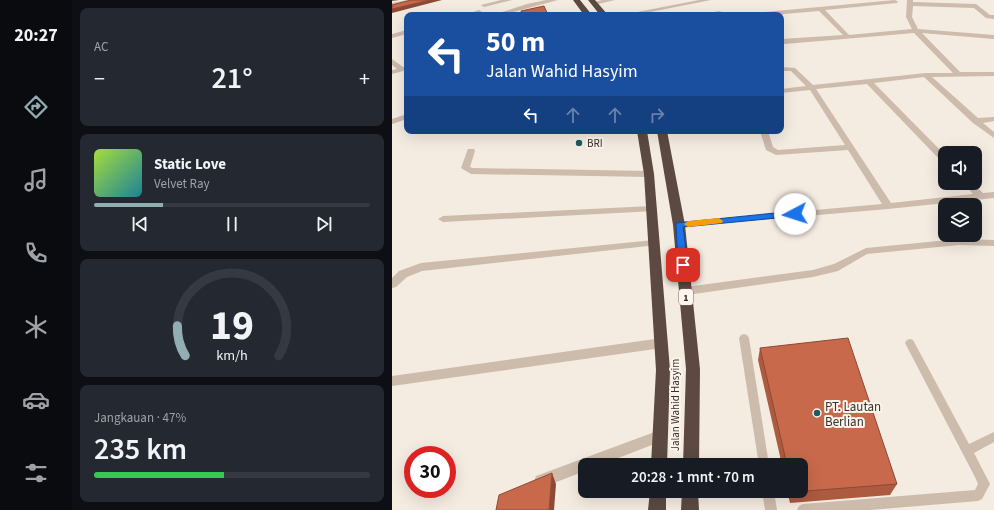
<!DOCTYPE html>
<html lang="id">
<head>
<meta charset="utf-8">
<style>
  body { margin:0; font-family:"Source Sans 3",sans-serif; background:#242831; color:#f1f3f6; height:100vh; display:flex; flex-direction:column; font-size:15px; white-space:nowrap }
  * { box-sizing:border-box; margin:0 }
  p { font-size:13px; color:#9ea1a6 }
  .icon { flex:none; width:22px; height:22px; fill:none; stroke:currentColor; stroke-width:2; stroke-linecap:round; stroke-linejoin:round }
  .map { position:relative; flex:1; overflow:hidden }
  .details { display:flex; flex-direction:column; gap:8px; padding:8px; background:#0d0f14; width:320px }
  .details>* { flex:none }
  .hud { position:absolute; left:12px; top:12px; width:380px; height:122px; border-radius:8px; box-shadow:0 4px 16px #0002; background:#1a4fa0; color:#fff; overflow:hidden }
  .buttons { position:absolute; left:546px; top:146px; display:grid; gap:8px }
  .buttons a { display:grid; place-items:center; width:44px; height:44px; border-radius:8px; background:#171b24; box-shadow:0 4px 16px #0002; font-size:20px }
  .speed { position:absolute; left:12px; top:446px; display:flex; gap:8px; font-size:20px; font-weight:700; text-align:center }
  .speed>* { display:grid; place-content:center; width:52px; height:52px; border-radius:50%; background:#171b24; box-shadow:0 4px 16px #0002; line-height:1 }
  .speed .limit { border:6px solid #d22; background:#fff; color:#111 }
  .pin { position:absolute; display:grid; place-items:center; width:34px; height:34px; color:#fff; margin:-17px; border-radius:8px; box-shadow:0 2px 6px #0006 }
  .me { position:absolute; width:44px; margin:-22px; rotate:265deg; stroke-linejoin:round; filter:drop-shadow(0 0 3px #0008) }
  .turn { display:flex; align-items:center; gap:14px; height:84px; padding:0 16px; font-size:18px }
  .turn .icon { width:52px; height:52px; stroke-width:2.5 }
  .turn b { display:block; font-size:28px; line-height:34px }
  .lanes { display:flex; align-items:center; height:38px; padding:0 16px; background:#0003; justify-content:center; gap:20px; direction:ltr }
  .lanes .off { opacity:.35 }
  .big { font-size:30px; font-weight:600; line-height:1.1 }
  .details .card { flex:1; display:flex; flex-direction:column; justify-content:center; gap:6px; min-width:0; padding:0 14px; border-radius:8px; background:#242831 }
  .details .dial { align-items:center; gap:0 }
  .dial svg { height:104px; overflow:visible; fill:none; stroke:#363941; stroke-width:7; stroke-linecap:round; text-anchor:middle }
  .dial text { fill:#f1f3f6; stroke:none }
  .song { display:flex; align-items:center; gap:12px }
  .cover { width:48px; height:48px; border-radius:6px; background:linear-gradient(135deg,hsl(80 70% 55%),hsl(190 70% 35%)) }
  .played { height:4px; border-radius:2px; background:linear-gradient(90deg,#92aeb2 25%,#363941 25%) }
  .keys { display:flex; justify-content:space-around; direction:ltr }
  .heat { display:flex; justify-content:space-between; align-items:center; font-size:22px; direction:ltr }
  .charge { height:6px; border-radius:3px; background:linear-gradient(90deg,#34c759 47%,#363941 0) }
  .trip { position:absolute; left:186px; top:458px; width:230px; height:40px; border-radius:8px; background:#171b24; box-shadow:0 4px 16px #0002; font-weight:600; line-height:40px; text-align:center }
  main { display:flex; flex:1; min-height:0 }
  .tabs { display:flex; flex-direction:column; width:72px; justify-content:space-around; align-items:center; background:#090b0e; color:#9ea1a6 }
  .tabs .icon { width:28px; height:28px }
  .tabs .on { color:#92aeb2 }
  .tabs b { font-size:18px; color:#f1f3f6 }
  .map>svg:first-child { display:block }
</style>
</head>
<body>
<main>
<nav class="tabs">
<b>20:27</b>
<svg class="icon on" aria-label="directions" viewBox="0 0 24 24"><path d="M12 3l9 9-9 9-9-9zM9 14v-3h6M13 9l2 2-2 2"/></svg>
<svg class="icon" aria-label="music" viewBox="0 0 24 24"><path d="M9 18V5l10-2v13"/><circle cx="6" cy="18" r="3"/><circle cx="16" cy="16" r="3"/></svg>
<svg class="icon" aria-label="phone" viewBox="0 0 24 24"><path d="M5 4h4l2 5-3 2q2 4 5 5l2-3 5 2v4C11 20 4 13 5 4z"/></svg>
<svg class="icon" aria-label="climate" viewBox="0 0 24 24"><path d="M12 3v18M4 7l16 10M4 17L20 7"/></svg>
<svg class="icon" aria-label="car" viewBox="0 0 24 24"><path d="M5 17H2v-5l4-1 3-4h7l3 4 3 1v5h-3M9 17h6M6 11h13"/><circle cx="7" cy="17" r="2"/><circle cx="17" cy="17" r="2"/></svg>
<svg class="icon" aria-label="filters" viewBox="0 0 24 24"><path d="M4 7h16M4 17h16"/><circle cx="9" cy="7" r="2"/><circle cx="15" cy="17" r="2"/></svg>
</nav>
<section class="details">
<div class="card"><p>AC</p>
<div class="heat"><a>−</a><b class="big">21°</b><a>+</a></div>
</div>
<div class="card">
<div class="song"><i class="cover"></i><div><b>Static Love</b><p>Velvet Ray</p></div></div>
<div class="played"></div>
<div class="keys"><svg class="icon" aria-label="previous" viewBox="0 0 24 24"><path d="M18 5L8 12l10 7zM5 5v14"/></svg><svg class="icon" aria-label="pause" viewBox="0 0 24 24"><path d="M8 5v14M16 5v14"/></svg><svg class="icon" aria-label="next" viewBox="0 0 24 24"><path d="M6 5l10 7-10 7zM19 5v14"/></svg></div>
</div>
<div class="card dial"><svg viewBox="0 0 100 80">
<path d="M14 69A42 42 0 1 1 86 69"/>
<path d="M14 69A42 42 0 0 1 8 46" stroke="#92aeb2"/>
<text x="50" y="56" font-size="32" font-weight="700">19</text>
<text x="50" y="72" font-size="11">km/h</text>
</svg></div>
<div class="card"><p>Jangkauan · 47%</p><b class="big">235 km</b><div class="charge"></div></div>
</section>
<div class="map">
<svg width="602" height="510" viewBox="0 0 602 510">
  <rect width="100%" height="100%" fill="#f4ebe1"/>
  <g fill="none" stroke-linecap="round" stroke-linejoin="round">
    <!-- lane -->
    <path fill="#cdbbac" fill-rule="evenodd" d="M352,334L355,335L357,338L377,465H367L347,338L349,335Z
      M518,339L521,340L577,444L602,432V442L582,453L598,484L590,499L586,501L478,510H405L407,506L411,504L583,490L586,484L584,479L513,343L515,340Z
      M370,491H382L385,510H373Z"/>
    <!-- street -->
    <path fill="#cdbbac" fill-rule="evenodd" d="M15,0H25L0,7V3Z
      M109,0H120L92,7L89,5Z
      M154,0H166L110,15H101L135,4Z
      M210,0H223L202,5L199,3Z
      M307,0H319L243,15H230Z
      M503,0L506,2L505,3L433,10L457,35L520,29L514,17L515,0H521V2L584,4L598,15H602V19L594,18L582,8L521,6L520,17L526,29L602,35V39L530,33L568,72H602V76L540,77L586,118L602,117V121L591,123L602,132V138L581,123L532,77L482,83L553,155V163L550,162L475,84L424,89L499,203L581,194L571,183H580L591,193L602,192V198L496,209L284,227L282,225L284,223L287,222L490,204L456,150L384,155L374,150L368,131H376L381,147L386,150L453,145L418,90L389,93V89L414,86L399,71H389V67L403,68L421,85L534,73H561L522,33L393,44L389,43V39L451,35L427,11L380,15H358L361,13Z
      M87,10L95,15H74L75,14Z
      M327,11L340,15H307Z
      M15,30V34L0,38V34Z
      M0,59L11,67L15,66V70L0,74V70L5,69L0,65Z
      M15,114V119L0,124V119Z
      M76,149H82L83,151L78,167L81,168L257,171L261,174L257,177L79,174L69,168Z
      M260,206L263,207L265,209L263,211L51,222L46,219L51,216Z
      M567,239L602,240V246L567,245L475,254L446,271L421,277L302,294H290L289,291L290,288L294,287L421,270L442,264L474,248Z
      M262,240L267,243L265,245L30,271L15,277L4,287L0,288V278L7,271L29,263Z
      M270,338L274,340L276,343L274,346L270,348L0,386V376Z
      M268,430L273,432L275,436L273,440L208,465H193V471L149,488L144,486L142,481L144,476Z"/>
    <!-- highway -->
    <path fill="#5c4a42" fill-rule="evenodd" d="M181,0H188L200,15H192Z
      M196,0H203L216,15H208Z
      M245,131H255L262,174L278,370L275,465H259L264,370L252,174Z
      M265,131H275L293,225L308,369L307,465H291L294,369L281,225Z
      M258,491H274V510H256Z
      M290,491H306L307,510H289Z"/>
  </g>
  <!-- wall -->
  <path fill="#ac5a40" d="M368,348L505,484L498,495L398,503L395,491H409V465H390L366,360Z"/>
  <!-- shaded-wall -->
  <path fill="#8c4a34" d="M0,0H7L0,1Z
    M38,0H50L0,13V9Z
    M160,473L164,484L162,510H157Z"/>
  <!-- building -->
  <path fill="#c8694b" stroke="#8c4a34" d="M19,0H38L0,9V5Z
    M152,6L156,15H130L129,11Z
    M456,338L505,484L401,492V491H409V465H395L368,348Z
    M160,473L157,510H104L107,495Z"/>
  <!-- route -->
  <path fill="#1a73e8" stroke="#114b97" d="M403,211L407,214L406,216L291,227L296,265L291,268L286,265L284,223Z"/>
  <!-- slow -->
  <path fill="#f59e0b" d="M327,218L331,221L330,223L296,227L292,224L296,221Z"/>
  <!-- markers -->
  <g fill="#1f5a5e" stroke="#fbf5ee" stroke-width="1.5">
    <circle cx="187" cy="143" r="4"/>
    <circle cx="425" cy="413" r="4"/>
  </g>
  <g text-anchor="middle" stroke-width="4" stroke-linejoin="round" paint-order="stroke">
    <!-- shield labels -->
    <rect fill="#fbf5ee" stroke="#756b66" stroke-width="1" x="287" y="289" width="14" height="16" rx="3"/>
    <g font-size="10" font-weight="bold" fill="#3b302b">
      <text x="294" y="301">1</text>
    </g>
    <!-- poi labels -->
    <g font-size="11" fill="#3b302b" stroke="#fbf5ee" text-anchor="start">
      <text x="195" y="147">BRI</text>
    </g>
    <!-- street labels -->
    <g font-size="11" fill="#3b302b" stroke="#fbf5ee">
      <text transform="translate(283 405) rotate(-90)" y="4">Jalan Wahid Hasyim</text>
    </g>
    <!-- near-poi labels -->
    <g font-size="13" fill="#3b302b" stroke="#fbf5ee" text-anchor="start">
      <text x="433" y="411">PT. Lautan<tspan x="433" dy="15">Berlian</tspan></text>
    </g>
  </g>
</svg>
<div class="buttons">
<a><svg class="icon" aria-label="sound" viewBox="0 0 24 24"><path d="M4 9h4l5-4v14l-5-4H4zM17 9q2 3 0 6"/></svg></a>
<a><svg class="icon" aria-label="layers" viewBox="0 0 24 24"><path d="M12 4l9 5-9 5-9-5zM3 14l9 5 9-5"/></svg></a>
</div>
<div class="speed"><div class="limit">30</div></div>
<div class="pin" style="left:291px;top:265px;background:#d93025"><svg class="icon" aria-label="arrive" viewBox="0 0 24 24"><path d="M6 21V4h12l-3 4 3 4H6"/></svg></div>
<svg class="me" style="left:403px;top:214px" viewBox="-20 -20 40 40"><circle r="19" fill="#fff"/><path d="M0-13L10 11 0 6-10 11z" fill="#1a73e8"/></svg>
<div class="trip">20:28 · 1 mnt · 70 m</div>
<div class="hud">
<div class="turn"><svg class="icon" aria-label="left" viewBox="0 0 24 24"><path d="M17 20v-9H6M10 6l-5 5 5 5"/></svg><div><b>50 m</b>Jalan Wahid Hasyim</div></div>
<div class="lanes"><svg class="icon" aria-label="left" viewBox="0 0 24 24"><path d="M17 20v-9H6M10 6l-5 5 5 5"/></svg><svg class="icon off" aria-label="ahead" viewBox="0 0 24 24"><path d="M12 20V5M6 11l6-6 6 6"/></svg><svg class="icon off" aria-label="ahead" viewBox="0 0 24 24"><path d="M12 20V5M6 11l6-6 6 6"/></svg><svg class="icon off" aria-label="right" viewBox="0 0 24 24"><path d="M7 20v-9h11M14 6l5 5-5 5"/></svg></div>
</div>
</div>
</main>
</body>
</html>
